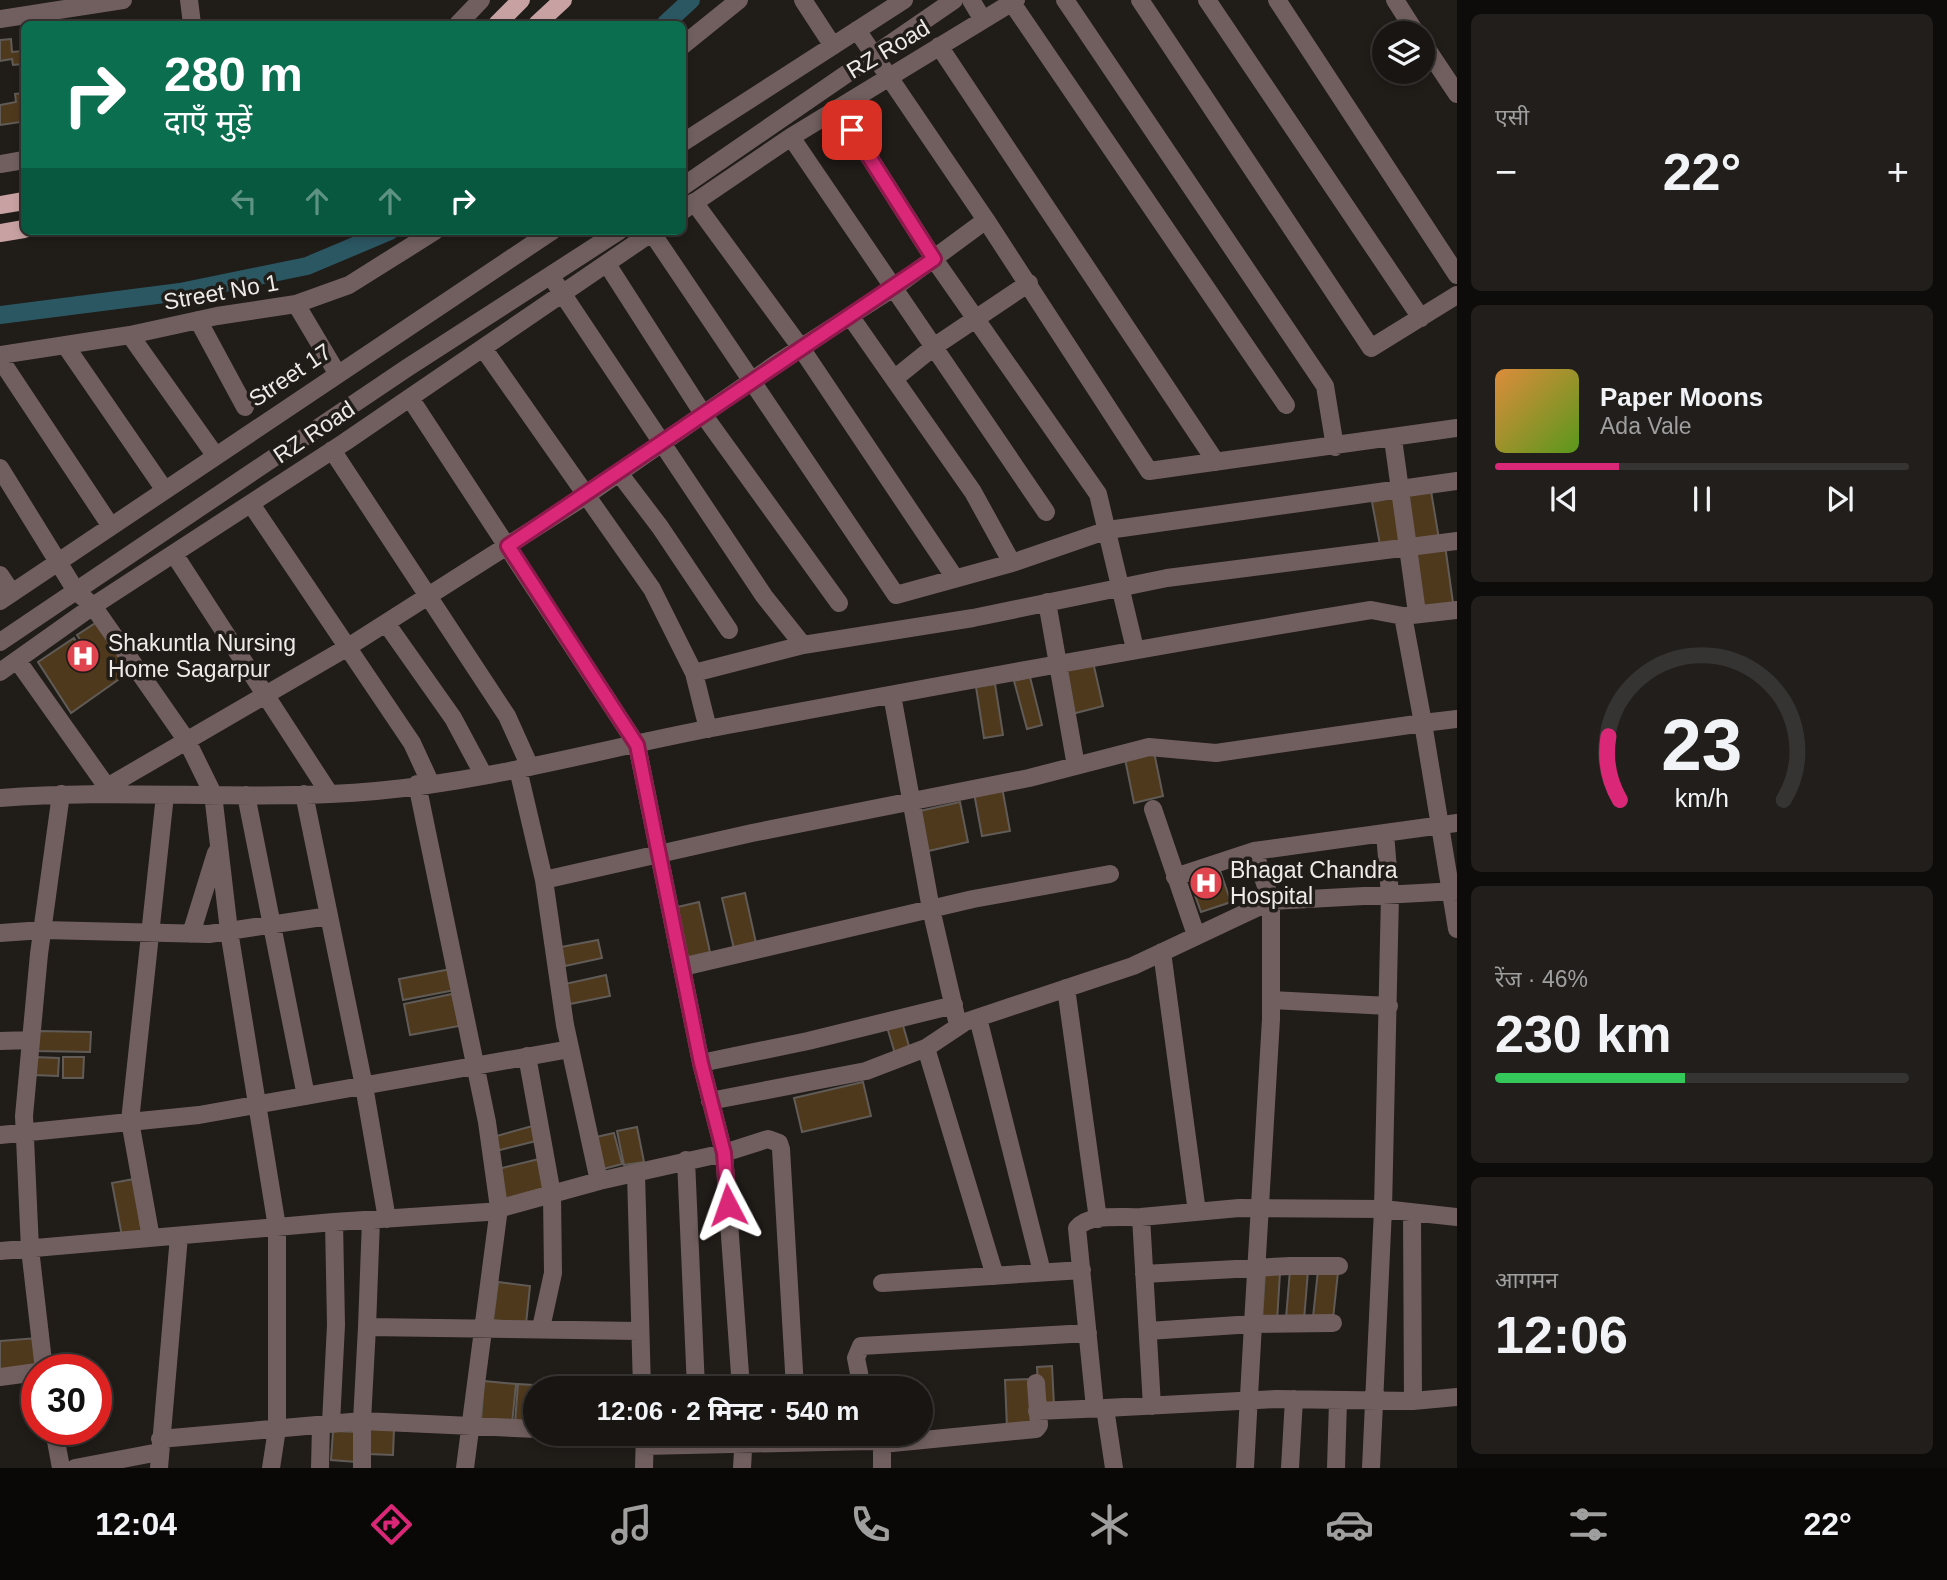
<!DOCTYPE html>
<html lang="hi">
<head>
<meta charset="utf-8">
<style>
  body { margin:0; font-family:Arial,"Noto Sans Devanagari",sans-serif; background:#211e1b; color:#f1f3f6; height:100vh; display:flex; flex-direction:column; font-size:26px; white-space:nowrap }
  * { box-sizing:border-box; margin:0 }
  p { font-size:23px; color:#9f9f9f }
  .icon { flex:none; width:38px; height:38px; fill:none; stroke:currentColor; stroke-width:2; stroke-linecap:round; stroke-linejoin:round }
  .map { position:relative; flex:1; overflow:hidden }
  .sheet { display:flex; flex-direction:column; gap:14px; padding:14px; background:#0d0c0a; width:490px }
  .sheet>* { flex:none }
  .top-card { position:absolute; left:21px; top:21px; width:665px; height:214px; border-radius:10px; box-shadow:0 4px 10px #0003,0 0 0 2px #363432; background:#0b6e4f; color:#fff; overflow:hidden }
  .controls { position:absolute; left:1372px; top:21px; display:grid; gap:14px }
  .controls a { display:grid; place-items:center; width:63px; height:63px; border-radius:50%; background:#181512; box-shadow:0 4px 10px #0003,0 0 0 2px #363432; font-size:35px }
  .speed { position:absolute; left:21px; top:1354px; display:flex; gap:14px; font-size:35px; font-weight:700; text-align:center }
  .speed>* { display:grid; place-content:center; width:91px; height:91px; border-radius:50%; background:#181512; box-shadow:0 4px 10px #0003,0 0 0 2px #363432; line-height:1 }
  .speed .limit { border:10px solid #d22; background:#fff; color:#111 }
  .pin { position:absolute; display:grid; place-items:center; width:60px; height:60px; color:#fff; margin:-30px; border-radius:14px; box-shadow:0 4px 10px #0006 }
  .me { position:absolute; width:77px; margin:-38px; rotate:356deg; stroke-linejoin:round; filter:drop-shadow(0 0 5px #0008) }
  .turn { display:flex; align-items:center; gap:24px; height:147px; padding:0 28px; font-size:32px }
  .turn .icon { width:91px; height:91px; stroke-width:2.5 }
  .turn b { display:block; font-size:49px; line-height:60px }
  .lanes { display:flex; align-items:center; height:66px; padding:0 28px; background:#0003; justify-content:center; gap:35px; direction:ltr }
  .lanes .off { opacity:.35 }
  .big { font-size:52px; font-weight:700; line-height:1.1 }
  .sheet .card { flex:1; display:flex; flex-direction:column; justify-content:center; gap:10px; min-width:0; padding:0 24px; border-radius:10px; background:#211e1b }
  .sheet .dial { align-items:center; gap:0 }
  .dial svg { height:182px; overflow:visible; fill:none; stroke:#363432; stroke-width:7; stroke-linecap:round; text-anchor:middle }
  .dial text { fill:#f1f3f6; stroke:none }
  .song { display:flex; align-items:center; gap:21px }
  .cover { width:84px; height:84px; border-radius:10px; background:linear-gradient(135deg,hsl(30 70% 55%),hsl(90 70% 35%)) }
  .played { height:7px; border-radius:4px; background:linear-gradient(90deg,#db2777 30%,#363432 30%) }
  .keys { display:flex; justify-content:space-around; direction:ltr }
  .heat { display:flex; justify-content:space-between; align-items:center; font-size:38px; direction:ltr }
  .charge { height:10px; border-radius:5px; background:linear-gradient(90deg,#34c759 46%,#363432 0) }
  .trip { position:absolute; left:523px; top:1376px; width:410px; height:70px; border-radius:35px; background:#181512; box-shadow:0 4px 10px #0003,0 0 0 2px #363432; font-weight:700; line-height:70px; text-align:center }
  .tabs { display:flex; height:112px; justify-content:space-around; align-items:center; background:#0a0807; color:#9f9f9f }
  .tabs .icon { width:49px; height:49px }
  .tabs .current { color:#db2777 }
  .tabs b { font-size:32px; color:#f1f3f6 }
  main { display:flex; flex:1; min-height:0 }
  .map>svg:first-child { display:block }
</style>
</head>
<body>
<main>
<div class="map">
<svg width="1457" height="1468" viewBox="0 0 1457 1468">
  <rect width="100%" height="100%" fill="#201c18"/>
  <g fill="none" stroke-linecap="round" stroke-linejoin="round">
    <!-- canal -->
    <path stroke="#2b5763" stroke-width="18" d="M665,24L691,0
      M0,315L180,292L307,266L390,231"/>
  </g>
  <!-- building -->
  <path fill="#4f391d" stroke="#605b56" stroke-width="2" d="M11,39L12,52L22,51L23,64L13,65L12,59L0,61V40Z
    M24,93V108L20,109L21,122L0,125V105L16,102L15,94Z
    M1431,491L1439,539L1415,543L1407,496Z
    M1397,497L1405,541L1380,545L1372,502Z
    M1445,545L1453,603L1423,607L1416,549Z
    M100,620L132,670L71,713L38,662L74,638L86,658L90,655L77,635Z
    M1093,662L1103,706L1072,714L1062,670Z
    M1030,677L1042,725L1027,729L1014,681Z
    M995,684L1003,735L984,738L976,687Z
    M1154,752L1163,796L1134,803L1125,759Z
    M1002,787L1010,831L982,836L974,793Z
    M960,802L968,842L924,852L915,812Z
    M1218,865L1231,902L1201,912L1188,876Z
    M745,893L756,943L734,949L722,898Z
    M699,902L710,952L684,958L673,908Z
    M598,940L602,958L565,966L561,947Z
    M451,969L455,990L403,1000L399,979Z
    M606,975L610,996L570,1004L565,984Z
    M452,994L459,1026L410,1035L404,1004Z
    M902,1022L911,1053L896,1057L887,1027Z
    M38,1031L91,1032L90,1052L37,1051Z
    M34,1057L59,1058L58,1076L33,1075Z
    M63,1057H84L83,1078H63Z
    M863,1082L871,1116L802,1132L794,1098Z
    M536,1125L540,1140L496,1151L493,1137Z
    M637,1127L644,1162L624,1165L617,1131Z
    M614,1133L622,1164L603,1169L596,1137Z
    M539,1159L547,1191L506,1201L498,1169Z
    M134,1179L144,1232L122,1236L112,1183Z
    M1290,1270L1308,1271L1304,1320L1286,1318Z
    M1318,1270L1338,1272L1333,1319L1313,1317Z
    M1265,1272L1280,1273L1277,1321L1262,1320Z
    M498,1282L530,1286L526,1324L493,1320Z
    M37,1338L39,1368L0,1371V1341Z
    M1052,1366L1054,1405L1039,1406L1037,1367Z
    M1032,1379L1034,1426L1007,1428L1005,1380Z
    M484,1381L516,1384L512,1424L481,1421Z
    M518,1384L533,1385L529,1424L515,1422Z
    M535,1385L546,1386L536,1388V1422L533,1421Z
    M368,1428H394L393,1455L368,1454Z
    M333,1431L359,1432L356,1462L331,1460Z"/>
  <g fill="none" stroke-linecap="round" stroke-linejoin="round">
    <!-- minor -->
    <path stroke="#715f5f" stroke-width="18" d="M189,0L192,24
      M803,0L833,46
      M971,0L983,20
      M1065,0L1325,386L1335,447
      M1140,0L1371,348L1457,295
      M1207,0L1421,318
      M1277,0L1457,275
      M1395,0L1416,33
      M1012,3L1286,405
      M0,19L123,0
      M458,24L481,0
      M857,30L986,220
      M1423,43L1457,94
      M682,46L739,0
      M939,46L1216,462
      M838,108L934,259L1098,494L1135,649
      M791,137L1046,512
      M682,143L904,0
      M0,164L24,160
      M694,202L801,348L955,578
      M682,211L791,137L1016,0
      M652,233L896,595L1012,563L1108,530L1457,481
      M607,264L705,417L839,603
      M556,284L764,596L803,645
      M296,304L337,373
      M850,316L973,492L1012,563
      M198,320L245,407
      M130,335L215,455
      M65,345L164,489
      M483,348L652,589L694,673L708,729
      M0,355L130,335L217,316L296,304L349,285L435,231
      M0,359L110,525
      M894,379L935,346L1029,283
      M1393,439L1417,613
      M332,450L507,716L530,767
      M0,468L76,591L93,606L187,741L213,794L229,931L277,1227V1429L271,1468
      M619,473L660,527L729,630
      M251,504L412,743L430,782
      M174,554L329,793
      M0,575L12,593
      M0,601L552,231
      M1047,602L1076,766
      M1403,616L1423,723L1457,719
      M386,623L453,718L483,774
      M17,660L107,787
      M0,672L93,606L345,442L654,231
      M694,673L803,645L973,618L1167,578L1457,541
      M892,695L931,909L958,1025
      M518,769L544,880
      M417,784L487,1122L499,1208L465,1468
      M95,794L348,647L587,495L780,361L895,287L986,220L1149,471L1457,428
      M304,794L364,1086L387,1219
      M246,795L306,1096
      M0,798C125,788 251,802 376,791C490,781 601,749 712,728C932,687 1151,646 1371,610L1403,616L1457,610
      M1153,809L1196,935
      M1254,851L1271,901V1019L1253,1324L1333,1323
      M1175,877L1254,851L1457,823
      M0,933L43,930L209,934L329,916
      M191,934L216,853
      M1162,952L1197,1212
      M683,967L973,899L1110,874
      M1066,988L1098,1219
      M1271,1000L1389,1006
      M978,1018L1042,1272
      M0,1041L31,1040
      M926,1048L995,1276
      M527,1056L552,1194L553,1273L541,1328
      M701,1063L808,1041L954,1005
      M710,1101L866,1071L926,1048L965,1022L1133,966L1271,901L1457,891
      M0,1135L199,1115L570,1049
      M686,1160L696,1388
      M636,1174L642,1388
      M599,1181L565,1025L544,880L752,833L1029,778L1149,747L1216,753L1423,723L1457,929
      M1412,1213L1413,1401
      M151,1238L130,1121L165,795
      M0,1251L334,1222L487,1212L599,1181L724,1153L701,1063L637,745L410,398
      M1144,1274L1290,1266H1339
      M882,1283L1082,1270
      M367,1327L371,1220
      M1148,1331L1253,1324L1245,1468
      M44,1370L30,1249L24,1116L39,954L61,794
      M0,1377L37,1372
      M741,1388L724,1153L768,1139L779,1143L781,1149L795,1388
      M862,1388L856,1358L861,1346L1088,1333
      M1152,1406L1141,1217L1239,1208L1383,1209L1390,895L1385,833
      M1095,1408L1077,1228C1089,1213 1123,1218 1141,1217
      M1105,1408L1277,1399L1413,1401L1457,1397
      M1037,1411L1105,1408L1114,1468
      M331,1423L336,1325L334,1222
      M54,1430L61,1468
      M160,1439L362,1421L367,1327L639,1331
      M882,1444L1036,1429L1039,1425L1036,1383
      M644,1446L872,1441L882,1444V1468
      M75,1468L159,1452
      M159,1468L179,1236
      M320,1468L321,1425
      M362,1468V1421L536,1429
      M644,1468L645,1433
      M742,1468L744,1433
      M1290,1468L1294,1399
      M1336,1468L1338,1401
      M1371,1468L1383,1209L1457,1217"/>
    <!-- tertiary -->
    <path stroke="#715f5f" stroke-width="18" d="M682,187L954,0
      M0,642L407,368L619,231"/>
    <!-- primary -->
    <path stroke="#c8a2a2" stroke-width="18" d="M497,24L521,0
      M537,24L563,0
      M0,205L24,201
      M0,233L24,229"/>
  </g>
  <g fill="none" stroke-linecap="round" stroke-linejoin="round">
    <defs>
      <path id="route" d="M728,1205L724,1153L701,1063L637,745L508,546L934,259L852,130"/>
    </defs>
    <!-- route casing -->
    <use href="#route" stroke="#8e194d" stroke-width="18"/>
    <!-- route -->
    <use href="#route" stroke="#db2777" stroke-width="12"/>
  </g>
  <!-- icons -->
  <defs>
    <symbol id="hospital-disc" viewBox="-11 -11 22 22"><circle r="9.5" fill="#e0444e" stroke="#201c18"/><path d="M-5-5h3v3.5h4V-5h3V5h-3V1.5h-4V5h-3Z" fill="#fff"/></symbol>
  </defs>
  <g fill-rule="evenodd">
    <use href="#hospital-disc" x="64" y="637" width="38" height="38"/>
    <use href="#hospital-disc" x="1187" y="864" width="38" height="38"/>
  </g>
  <g text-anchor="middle" stroke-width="7" stroke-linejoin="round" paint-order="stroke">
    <!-- street labels -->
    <g font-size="23" fill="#edeae7" stroke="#201c18">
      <text transform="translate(888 49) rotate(-31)" y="8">RZ Road</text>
      <text transform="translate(221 292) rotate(-10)" y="8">Street No 1</text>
      <text transform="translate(290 375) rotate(-34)" y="8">Street 17</text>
      <text transform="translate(314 432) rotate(-34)" y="8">RZ Road</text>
    </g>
    <!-- poi labels -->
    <g font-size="23" fill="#edeae7" stroke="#201c18" text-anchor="start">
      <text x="108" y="651">Shakuntla Nursing<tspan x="108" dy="26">Home Sagarpur</tspan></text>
      <text x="1230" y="878">Bhagat Chandra<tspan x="1230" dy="26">Hospital</tspan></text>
    </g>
  </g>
</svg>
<div class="controls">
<a><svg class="icon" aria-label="layers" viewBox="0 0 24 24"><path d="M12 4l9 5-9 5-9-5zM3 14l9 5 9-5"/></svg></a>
</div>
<div class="speed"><div class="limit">30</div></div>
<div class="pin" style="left:852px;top:130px;background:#d93025"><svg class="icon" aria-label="arrive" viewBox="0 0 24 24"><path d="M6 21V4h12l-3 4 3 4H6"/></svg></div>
<svg class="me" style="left:728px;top:1205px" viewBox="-20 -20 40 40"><path d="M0-17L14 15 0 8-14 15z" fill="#db2777" stroke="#fff" stroke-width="4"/></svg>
<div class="trip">12:06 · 2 मिनट · 540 m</div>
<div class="top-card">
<div class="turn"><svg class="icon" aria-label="right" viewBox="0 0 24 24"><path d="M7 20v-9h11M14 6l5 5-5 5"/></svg><div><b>280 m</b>दाएँ मुड़ें</div></div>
<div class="lanes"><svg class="icon off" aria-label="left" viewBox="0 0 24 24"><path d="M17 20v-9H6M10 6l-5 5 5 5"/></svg><svg class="icon off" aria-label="ahead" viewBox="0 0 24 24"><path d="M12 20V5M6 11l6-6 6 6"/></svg><svg class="icon off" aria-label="ahead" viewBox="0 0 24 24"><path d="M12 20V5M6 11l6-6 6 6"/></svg><svg class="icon" aria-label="right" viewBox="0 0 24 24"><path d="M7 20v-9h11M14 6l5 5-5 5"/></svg></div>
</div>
</div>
<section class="sheet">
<div class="card"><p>एसी</p>
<div class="heat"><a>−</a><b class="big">22°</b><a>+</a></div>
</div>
<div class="card">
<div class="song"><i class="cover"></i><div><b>Paper Moons</b><p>Ada Vale</p></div></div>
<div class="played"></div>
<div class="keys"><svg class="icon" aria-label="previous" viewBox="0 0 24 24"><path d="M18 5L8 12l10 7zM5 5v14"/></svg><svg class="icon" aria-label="pause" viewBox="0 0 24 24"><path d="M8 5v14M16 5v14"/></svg><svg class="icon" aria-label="next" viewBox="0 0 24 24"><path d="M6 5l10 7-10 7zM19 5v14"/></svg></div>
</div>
<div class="card dial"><svg viewBox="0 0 100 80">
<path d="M14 69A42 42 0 1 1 86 69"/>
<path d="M14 69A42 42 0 0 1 9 41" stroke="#db2777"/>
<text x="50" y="56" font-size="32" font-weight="700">23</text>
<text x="50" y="72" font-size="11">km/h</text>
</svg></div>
<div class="card"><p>रेंज · 46%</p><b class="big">230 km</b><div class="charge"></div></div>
<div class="card"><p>आगमन</p><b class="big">12:06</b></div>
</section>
</main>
<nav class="tabs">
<b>12:04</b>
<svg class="icon current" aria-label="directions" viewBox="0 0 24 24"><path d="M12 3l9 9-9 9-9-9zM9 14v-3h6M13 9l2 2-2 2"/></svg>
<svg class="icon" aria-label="music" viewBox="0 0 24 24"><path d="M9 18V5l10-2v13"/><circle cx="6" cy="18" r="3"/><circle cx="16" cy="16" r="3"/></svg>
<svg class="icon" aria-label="phone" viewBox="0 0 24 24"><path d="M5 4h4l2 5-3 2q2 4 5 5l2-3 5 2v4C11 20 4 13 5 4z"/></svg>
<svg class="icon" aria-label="climate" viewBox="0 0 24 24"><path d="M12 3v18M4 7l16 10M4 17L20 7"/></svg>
<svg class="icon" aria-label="car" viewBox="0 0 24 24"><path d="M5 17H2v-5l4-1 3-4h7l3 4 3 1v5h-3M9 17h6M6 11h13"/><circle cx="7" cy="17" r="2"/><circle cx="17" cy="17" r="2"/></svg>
<svg class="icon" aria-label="filters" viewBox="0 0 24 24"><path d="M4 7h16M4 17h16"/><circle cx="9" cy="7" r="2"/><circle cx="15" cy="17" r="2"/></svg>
<b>22°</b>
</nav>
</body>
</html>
